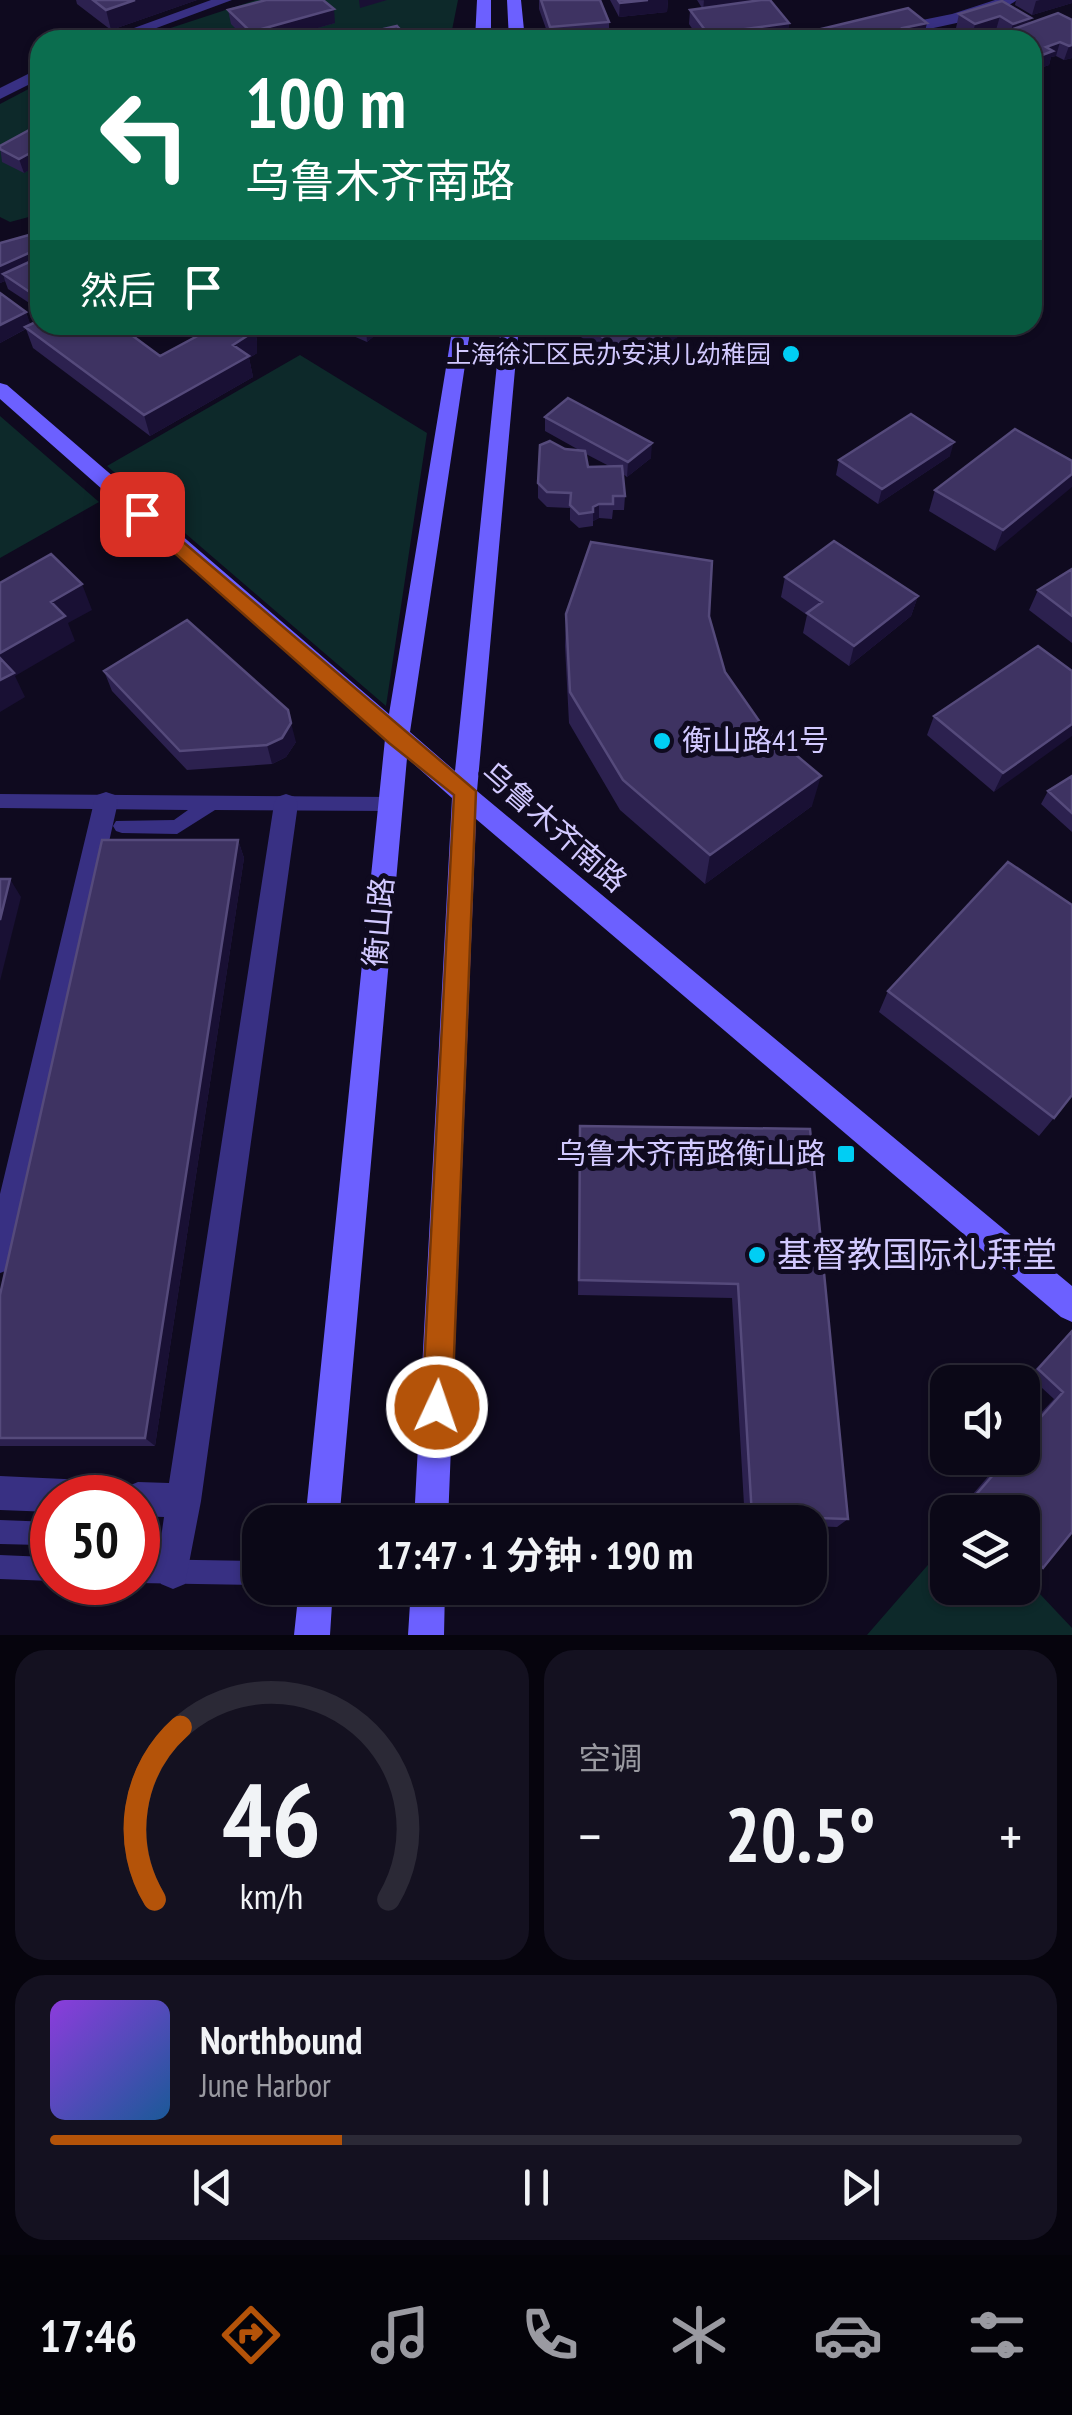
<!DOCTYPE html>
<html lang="zh">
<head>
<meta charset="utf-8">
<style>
  body { margin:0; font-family:"PT Sans Narrow","Noto Sans SC",sans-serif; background:#141120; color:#f1f3f6; height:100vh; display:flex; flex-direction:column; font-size:38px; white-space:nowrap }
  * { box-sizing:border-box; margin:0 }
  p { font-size:32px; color:#9a9aa1 }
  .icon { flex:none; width:55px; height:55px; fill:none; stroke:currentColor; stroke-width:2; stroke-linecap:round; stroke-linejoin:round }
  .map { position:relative; height:1635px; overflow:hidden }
  .panel { display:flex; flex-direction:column; gap:15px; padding:15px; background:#06040d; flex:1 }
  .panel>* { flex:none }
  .guide { position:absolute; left:30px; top:30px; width:1012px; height:305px; border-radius:30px; box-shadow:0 2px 8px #0004,0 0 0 2px #2b2936; background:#0b6e4f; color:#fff; overflow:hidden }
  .tools { position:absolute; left:930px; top:1365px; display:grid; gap:20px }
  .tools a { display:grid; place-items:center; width:110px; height:110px; border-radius:20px; background:#0b0817; box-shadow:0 2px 8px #0004,0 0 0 2px #2b2936; font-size:50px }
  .speed { position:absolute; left:30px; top:1475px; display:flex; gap:20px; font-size:50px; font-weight:700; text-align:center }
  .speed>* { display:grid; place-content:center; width:130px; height:130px; border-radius:50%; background:#0b0817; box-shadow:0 2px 8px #0004,0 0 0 2px #2b2936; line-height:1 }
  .speed .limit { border:15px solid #d22; background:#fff; color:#111 }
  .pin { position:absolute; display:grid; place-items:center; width:85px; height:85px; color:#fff; margin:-42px; border-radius:20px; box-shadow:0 5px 15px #0006 }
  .me { position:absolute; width:110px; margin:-55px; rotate:3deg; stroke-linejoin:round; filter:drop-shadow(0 0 8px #0008) }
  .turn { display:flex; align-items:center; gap:35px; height:210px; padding:0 50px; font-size:45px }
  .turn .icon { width:130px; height:130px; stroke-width:2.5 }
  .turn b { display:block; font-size:70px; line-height:85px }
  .then { display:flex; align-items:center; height:95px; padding:0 50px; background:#0003; gap:20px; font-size:38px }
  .big { font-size:75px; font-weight:700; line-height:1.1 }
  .panel .widget { flex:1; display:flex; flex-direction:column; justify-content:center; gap:15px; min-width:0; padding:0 35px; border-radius:30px; background:#141120 }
  .panel .dial { align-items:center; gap:0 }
  .dial svg { height:260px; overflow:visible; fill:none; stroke:#2b2936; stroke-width:7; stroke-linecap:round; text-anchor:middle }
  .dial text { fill:#f1f3f6; stroke:none }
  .song { display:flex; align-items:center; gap:30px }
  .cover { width:120px; height:120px; border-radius:15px; background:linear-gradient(135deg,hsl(270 70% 55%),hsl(210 70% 35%)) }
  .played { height:10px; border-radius:5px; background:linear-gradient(90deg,#b45309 30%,#2b2936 30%) }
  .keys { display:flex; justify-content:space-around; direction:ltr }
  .heat { display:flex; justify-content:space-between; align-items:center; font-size:55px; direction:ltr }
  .panel .tiles { flex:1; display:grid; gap:15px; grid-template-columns:1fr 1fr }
  .widget:last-child { grid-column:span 2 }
  .trip { position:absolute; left:242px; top:1505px; width:585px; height:100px; border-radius:30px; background:#0b0817; box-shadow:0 2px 8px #0004,0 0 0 2px #2b2936; font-weight:700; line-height:100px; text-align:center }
  .tabs { display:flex; height:160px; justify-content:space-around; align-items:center; background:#040309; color:#9a9aa1 }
  .tabs .icon { width:70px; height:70px }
  .tabs .current { color:#b45309 }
  .tabs b { font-size:45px; color:#f1f3f6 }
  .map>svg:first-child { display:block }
</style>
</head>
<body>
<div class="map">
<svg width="1072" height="1635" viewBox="0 0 1072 1635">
  <rect width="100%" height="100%" fill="#0f0a1f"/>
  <!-- green -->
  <path fill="#0d292a" d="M256,0H458L450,40H134Z
    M40,83V214L10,222L0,217V104Z
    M300,355L427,433L386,706L107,466Z
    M0,416L99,502L0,558Z
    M947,1543L948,1588H1022L1023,1576L1072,1628V1635H867Z"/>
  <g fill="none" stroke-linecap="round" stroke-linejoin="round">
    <!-- lane -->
    <path fill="#383083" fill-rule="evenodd" d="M0,794L391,797L397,799L400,804L397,809L391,811L215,810L177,834L122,833L116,831L113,826L116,821L174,820L188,810L0,808Z
      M0,1520L52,1522V1581L0,1579V1555L46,1557L40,1545L0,1544Z
      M138,1559L260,1561V1585L138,1583Z"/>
    <!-- street -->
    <path fill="#383083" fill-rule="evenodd" d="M211,0H232L124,40H101Z
      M995,0H1017C981,26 870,40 823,40L952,14Z
      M40,68V79L0,99V88Z
      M106,792L115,795L118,802L15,1258L11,1269L0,1273V1194L94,802L97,795Z
      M286,794L295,797L298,804L201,1501L185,1584L173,1589L161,1584L156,1572L164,1517L138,1516V1498H52V1512L0,1510V1476L107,1481L119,1486L123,1495L126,1487L138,1482L169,1483L274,804L277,797Z"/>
    <!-- secondary -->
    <path fill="#6c60ff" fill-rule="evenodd" d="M477,0H491V40H475Z
      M507,0H521L525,40H509Z
      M453,325H471L410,732L455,771L501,325H519L477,791L1072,1286V1322L1061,1317L476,819L448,1522H414L452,798L407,758L339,1522H305L385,739L0,399V383L7,385L389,714Z
      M299,1588H333L330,1635H294Z
      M411,1588H445L444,1635H408Z"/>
  </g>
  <!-- wall -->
  <path fill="#2c214f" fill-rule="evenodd" d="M76,0H197L111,30L77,4Z
    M539,0H600L609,22V36L550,40L539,9Z
    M610,0H668L667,12L619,17Z
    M697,0L772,2L789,23L787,37L764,40H700L689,24L690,10L702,8Z
    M1016,0H1072V3L1032,15L1015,5Z
    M1002,1L1030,23L1072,20V58L1064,60L1056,56L1051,57L1049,65L1032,71V40H993L994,36L1001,33L996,30L972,38L956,28L959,14Z
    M228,10L335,23L276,40H247L231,24Z
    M809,32L923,40H807Z
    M40,124V168L36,166L24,173L2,162L0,146Z
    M40,232V310L8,289L5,281L0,283V243Z
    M0,293L26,312L30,325L160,356L218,325H254L257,341V353L249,358L253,377L150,436L33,348L26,329L0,343Z
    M328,325H387L367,342Z
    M575,325H675L677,342L628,369L575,333Z
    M545,417L651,458L627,477L623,474L625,496L624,510H613L612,519L599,518L593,521V526L579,528L570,520V508L547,507L538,498V483L565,449L579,450L545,431ZM586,454L609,466L588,467Z
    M950,456L878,504L836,475L839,460Z
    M1072,461L995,551L929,511L935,490Z
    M1072,569V643L1029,610L1038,590Z
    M785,577L918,596L911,616L849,666L803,633L807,615L781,597Z
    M566,614L709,616L725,672L812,806L705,884L620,810L569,723L565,646Z
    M104,671L296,742L286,757L272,764L187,770L112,691Z
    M1072,671L994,792L927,735L934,716Z
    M1072,776V832L1041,804L1048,791Z
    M238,840L244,858L155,1446H0V1295Z
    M888,991L1072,1096L1039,1136L879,1012Z
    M580,1126L810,1129L848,1519L837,1527L810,1526V1522H745L732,1298L578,1295Z
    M1072,1330V1532L1043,1568L1034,1572L1022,1560V1512H976L966,1502L998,1465L990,1458H1022L1039,1415L1054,1399L1029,1376Z"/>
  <!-- shaded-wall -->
  <path fill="#191034" d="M135,0H197L111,30L106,10Z
    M359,0H387L360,8Z
    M648,0H668L667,12L619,17L620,3Z
    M704,0H752L751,5L703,11Z
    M1040,0H1072V3L1032,15L1036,1Z
    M334,9L335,23L276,40H252L251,32Z
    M1000,16L996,30L972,38L975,24Z
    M1031,18L1027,32L1009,38L1013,24Z
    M789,23L787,37L764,40H707L708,34Z
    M927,23L923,40H901L903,28Z
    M1060,42L1056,56L1051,57L1049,65L1032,71V59L1046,47Z
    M1072,45V58L1064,60L1069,46Z
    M32,152L36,166L24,173L19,159Z
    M40,248V265L3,274L5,281L0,283V266Z
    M26,312L31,326L0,343V325Z
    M253,325L257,341V353L249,358L253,377L150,436L144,415L233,345Z
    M368,325H387L367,342L366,327Z
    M678,327L677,342L628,369L629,355Z
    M954,442L950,456L878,504L882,489Z
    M652,443L651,458L627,477L628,462Z
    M1072,474V487L995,551L1003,530Z
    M599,504V518L593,521V507Z
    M82,584L92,610L68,623L75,641L15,676L25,697L0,712V653L51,602Z
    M918,596L911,616L849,666L854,646Z
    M291,723L296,742L286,757L272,764L267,745Z
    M1072,724V736L994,792L1003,773Z
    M821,776L812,806L705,884L710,855Z
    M238,840L244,858L155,1446L145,1438Z
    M10,879L21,897L0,981V920Z"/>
  <!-- building -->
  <path fill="#3e3362" stroke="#554a7b" stroke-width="2.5" d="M93,0H135L106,10Z
    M266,0H323L334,9L251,32L228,10Z
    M541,0H600L609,22L550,27Z
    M618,0H648L620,3Z
    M761,0H770L789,23L708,34L690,10Z
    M1002,1L1031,18L1013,24L1000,16L975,24L959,14Z
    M908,8L927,23L903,28L918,40H818L809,32Z
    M1058,13L1072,20V45L1069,46L1060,42L1046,47L1053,51L1032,59V40H1001L994,36Z
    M397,26L410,40H336Z
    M40,124V155L32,152L19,159L0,149V146Z
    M40,232V248L0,266V243Z
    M40,257V299L3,274Z
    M0,293L26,312L0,325Z
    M40,320V325H118L160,356L218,325H253V332L233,345L249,356L144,415L25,327Z
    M585,325H675L678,327L629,355Z
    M568,398L652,443L628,462L545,417Z
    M911,414L954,442L882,489L839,460Z
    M1015,429L1072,461V474L1003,530L935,490Z
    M550,441L565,449L585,451L588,467L622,466L625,496H613V504H599L593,507V512L579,514L570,505L571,493L547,492L538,483L540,445Z
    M834,541L918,596L854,646L807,613L822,602L785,577Z
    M591,542L712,561L709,616L725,672L764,728L821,776L710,855L623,780L570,692L566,614Z
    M51,554L82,584L51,602L65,616L0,653V583Z
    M1072,569V616L1038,590Z
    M187,620L288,710L291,723L282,738L267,745L180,751L104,671Z
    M1038,646L1072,671V724L1003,773L934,716Z
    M0,658L14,673L0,680Z
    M1072,776V813L1048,791Z
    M102,840H238L145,1438H0V1295Z
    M1008,862L1072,905V1095L1054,1118L888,991Z
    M0,879H10L0,920Z
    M580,1126L810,1129L848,1519L752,1516L738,1284L579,1280Z
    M1072,1331V1532L1043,1568L1022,1547V1512H989L974,1497L1006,1460L1004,1458H1022V1399L1041,1417L1063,1392L1038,1369Z"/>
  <!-- route -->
  <path fill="#b45309" stroke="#753606" stroke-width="2.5" d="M142,507L476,791L452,1407L447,1417L437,1422L426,1417L422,1407L454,795L389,743L135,518L132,514Z"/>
  <!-- markers -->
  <g fill="#00cef4" stroke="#0f0a1f" stroke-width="4">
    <circle cx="791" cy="354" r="10"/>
    <circle cx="662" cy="741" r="10"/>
    <rect x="836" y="1144" width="20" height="20" rx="5"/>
    <circle cx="757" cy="1255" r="10"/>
  </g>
  <g text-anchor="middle" stroke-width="10" stroke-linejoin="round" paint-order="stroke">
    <!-- far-poi labels -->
    <g font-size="25" fill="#d2c9ff" stroke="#0f0a1f" text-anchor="end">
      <text x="771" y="363">上海徐汇区民办安淇儿幼稚园</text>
    </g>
    <!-- poi labels -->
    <g font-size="30" fill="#d2c9ff" stroke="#0f0a1f" text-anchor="start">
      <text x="682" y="751">衡山路41号</text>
      <text x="826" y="1164" text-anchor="end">乌鲁木齐南路衡山路</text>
    </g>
    <!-- street labels -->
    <g font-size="30" fill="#d2c9ff" stroke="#0f0a1f">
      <text transform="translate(554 827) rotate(41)" y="10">乌鲁木齐南路</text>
      <text transform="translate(379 922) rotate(-85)" y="10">衡山路</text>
    </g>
    <!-- near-poi labels -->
    <g font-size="35" fill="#d2c9ff" stroke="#0f0a1f" text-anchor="start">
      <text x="777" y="1267">基督教国际礼拜堂</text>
    </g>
  </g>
</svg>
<div class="tools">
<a><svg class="icon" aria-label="sound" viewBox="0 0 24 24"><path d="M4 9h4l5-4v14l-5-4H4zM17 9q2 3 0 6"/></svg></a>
<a><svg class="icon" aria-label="layers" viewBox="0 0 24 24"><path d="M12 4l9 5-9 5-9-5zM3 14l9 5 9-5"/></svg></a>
</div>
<div class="speed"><div class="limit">50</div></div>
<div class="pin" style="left:142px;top:514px;background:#d93025"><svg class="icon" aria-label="arrive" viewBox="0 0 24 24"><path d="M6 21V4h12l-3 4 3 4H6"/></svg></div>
<svg class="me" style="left:437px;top:1407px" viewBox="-20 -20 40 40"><circle r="17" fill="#b45309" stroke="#fff" stroke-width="3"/><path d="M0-11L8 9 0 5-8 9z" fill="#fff"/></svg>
<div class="trip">17:47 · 1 分钟 · 190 m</div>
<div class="guide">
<div class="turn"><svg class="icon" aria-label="left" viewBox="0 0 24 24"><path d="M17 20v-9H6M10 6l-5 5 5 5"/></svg><div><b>100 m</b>乌鲁木齐南路</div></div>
<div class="then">然后<svg class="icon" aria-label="arrive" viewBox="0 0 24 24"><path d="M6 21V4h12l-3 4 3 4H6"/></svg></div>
</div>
</div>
<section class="panel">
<div class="tiles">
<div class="widget dial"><svg viewBox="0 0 100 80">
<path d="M14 69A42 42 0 1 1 86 69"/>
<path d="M14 69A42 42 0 0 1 22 16" stroke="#b45309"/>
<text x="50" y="56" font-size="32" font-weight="700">46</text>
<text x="50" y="72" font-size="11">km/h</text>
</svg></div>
<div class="widget"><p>空调</p>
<div class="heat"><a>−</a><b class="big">20.5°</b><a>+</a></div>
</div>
<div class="widget">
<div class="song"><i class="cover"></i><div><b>Northbound</b><p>June Harbor</p></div></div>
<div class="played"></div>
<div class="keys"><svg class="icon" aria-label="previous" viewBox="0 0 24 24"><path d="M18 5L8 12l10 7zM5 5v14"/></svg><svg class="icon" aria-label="pause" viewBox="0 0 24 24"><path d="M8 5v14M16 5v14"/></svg><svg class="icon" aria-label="next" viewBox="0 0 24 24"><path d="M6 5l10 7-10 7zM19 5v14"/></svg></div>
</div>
</div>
</section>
<nav class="tabs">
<b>17:46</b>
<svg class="icon current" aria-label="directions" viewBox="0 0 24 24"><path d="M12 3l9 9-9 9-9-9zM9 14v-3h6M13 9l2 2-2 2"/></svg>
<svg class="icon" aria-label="music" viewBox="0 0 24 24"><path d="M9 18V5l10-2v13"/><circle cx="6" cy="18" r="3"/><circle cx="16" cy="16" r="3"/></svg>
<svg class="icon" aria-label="phone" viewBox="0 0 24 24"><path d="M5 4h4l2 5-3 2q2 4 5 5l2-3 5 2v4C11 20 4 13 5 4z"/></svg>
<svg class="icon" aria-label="climate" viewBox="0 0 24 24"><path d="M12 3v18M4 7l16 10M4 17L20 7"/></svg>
<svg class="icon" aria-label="car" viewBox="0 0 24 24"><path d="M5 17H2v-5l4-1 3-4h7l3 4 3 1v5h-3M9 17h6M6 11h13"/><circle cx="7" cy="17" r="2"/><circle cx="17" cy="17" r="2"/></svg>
<svg class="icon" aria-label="filters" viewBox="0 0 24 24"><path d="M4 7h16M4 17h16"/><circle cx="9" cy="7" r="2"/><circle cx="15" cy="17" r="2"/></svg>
</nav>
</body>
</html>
